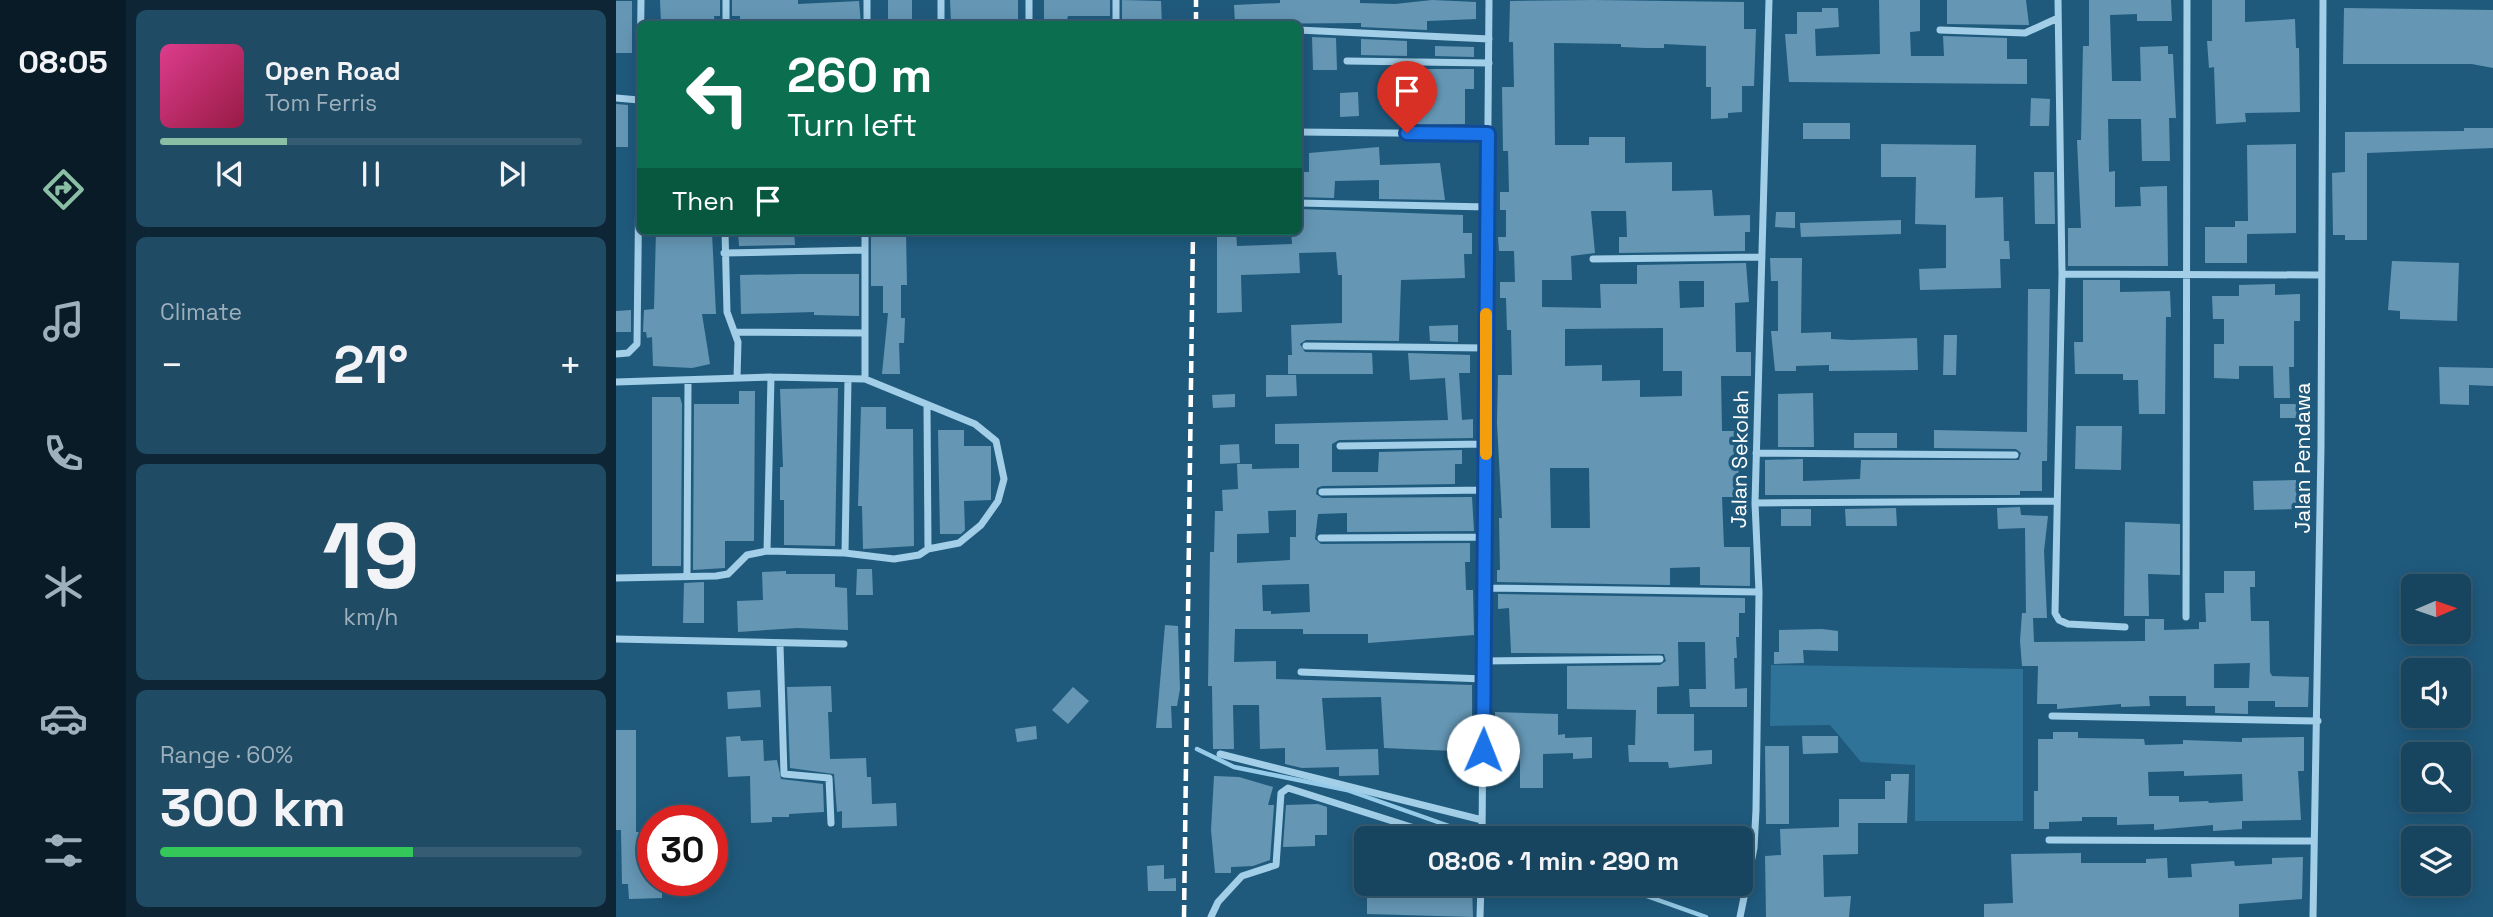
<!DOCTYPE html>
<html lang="en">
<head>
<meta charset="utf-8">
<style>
  body { margin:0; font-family:"Space Grotesk",sans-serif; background:#204b64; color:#f1f3f6; height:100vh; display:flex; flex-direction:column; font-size:26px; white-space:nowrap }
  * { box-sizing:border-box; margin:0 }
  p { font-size:23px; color:#9eb0bc }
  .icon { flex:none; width:38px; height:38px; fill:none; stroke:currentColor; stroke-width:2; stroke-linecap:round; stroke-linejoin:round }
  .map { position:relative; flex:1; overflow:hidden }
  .drawer { display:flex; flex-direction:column; gap:10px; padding:10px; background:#0d2534; width:490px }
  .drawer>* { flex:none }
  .top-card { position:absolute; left:21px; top:21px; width:665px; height:214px; border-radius:10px; box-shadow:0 4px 18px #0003,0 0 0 2px #365c73; background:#0b6e4f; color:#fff; overflow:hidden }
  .needle { width:46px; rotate:88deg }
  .fabs { position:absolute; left:1785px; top:574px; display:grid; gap:14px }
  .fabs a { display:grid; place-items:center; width:70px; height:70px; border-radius:10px; background:#17445e; box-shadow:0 4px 18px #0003,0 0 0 2px #365c73; font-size:35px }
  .speed { position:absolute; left:21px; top:805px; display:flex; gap:14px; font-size:35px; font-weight:700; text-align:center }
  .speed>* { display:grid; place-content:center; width:91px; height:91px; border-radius:50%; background:#17445e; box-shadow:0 4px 18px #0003,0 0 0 2px #365c73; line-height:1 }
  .speed .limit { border:10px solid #d22; background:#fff; color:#111 }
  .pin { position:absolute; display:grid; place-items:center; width:60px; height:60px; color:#fff; margin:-72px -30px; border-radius:50% 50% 50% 0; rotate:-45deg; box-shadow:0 0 7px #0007 }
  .pin .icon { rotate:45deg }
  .me { position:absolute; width:77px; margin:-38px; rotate:1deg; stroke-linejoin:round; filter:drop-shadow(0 0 5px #0008) }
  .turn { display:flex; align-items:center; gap:24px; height:147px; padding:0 35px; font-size:32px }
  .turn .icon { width:91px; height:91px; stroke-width:2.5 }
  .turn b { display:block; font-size:49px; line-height:60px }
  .then { display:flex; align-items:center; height:66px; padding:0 35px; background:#0003; gap:14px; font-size:26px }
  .big { font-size:52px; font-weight:800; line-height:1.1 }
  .drawer .widget { flex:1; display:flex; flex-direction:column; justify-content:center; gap:10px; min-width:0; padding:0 24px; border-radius:10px; background:#204b64 }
  .drawer .dial { align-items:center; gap:0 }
  .dial b { font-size:91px; line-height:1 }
  .song { display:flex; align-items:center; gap:21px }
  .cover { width:84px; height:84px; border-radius:10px; background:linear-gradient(135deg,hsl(330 70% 55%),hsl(340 70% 35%)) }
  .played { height:7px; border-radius:4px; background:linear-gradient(90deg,#8abfa5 30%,#365c73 30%) }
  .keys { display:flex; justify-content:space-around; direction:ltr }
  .heat { display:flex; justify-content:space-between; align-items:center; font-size:38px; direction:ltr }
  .charge { height:10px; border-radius:5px; background:linear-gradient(90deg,#34c759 60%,#365c73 0) }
  .trip { position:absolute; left:738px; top:826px; width:399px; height:70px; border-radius:10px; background:#17445e; box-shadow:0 4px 18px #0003,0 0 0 2px #365c73; font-weight:800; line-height:70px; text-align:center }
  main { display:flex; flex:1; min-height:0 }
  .menu { display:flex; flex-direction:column; width:126px; justify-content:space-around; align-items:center; background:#091b26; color:#9eb0bc }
  .menu .icon { width:49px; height:49px }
  .menu .selected { color:#8abfa5 }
  .menu b { font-size:32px; color:#f1f3f6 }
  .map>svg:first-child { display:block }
</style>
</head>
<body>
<main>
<nav class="menu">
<b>08:05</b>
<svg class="icon selected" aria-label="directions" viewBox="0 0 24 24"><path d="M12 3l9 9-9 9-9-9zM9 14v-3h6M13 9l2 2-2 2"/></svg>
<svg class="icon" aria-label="music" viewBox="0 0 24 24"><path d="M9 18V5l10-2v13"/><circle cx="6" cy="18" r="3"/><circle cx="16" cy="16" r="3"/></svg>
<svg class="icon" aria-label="phone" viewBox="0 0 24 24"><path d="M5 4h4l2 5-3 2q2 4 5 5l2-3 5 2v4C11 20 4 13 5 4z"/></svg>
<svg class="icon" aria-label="climate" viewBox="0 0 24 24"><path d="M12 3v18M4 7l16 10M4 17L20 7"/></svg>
<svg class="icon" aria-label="car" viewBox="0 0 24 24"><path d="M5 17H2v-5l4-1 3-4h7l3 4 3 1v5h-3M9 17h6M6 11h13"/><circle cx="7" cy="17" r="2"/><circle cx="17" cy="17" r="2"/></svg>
<svg class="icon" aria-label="filters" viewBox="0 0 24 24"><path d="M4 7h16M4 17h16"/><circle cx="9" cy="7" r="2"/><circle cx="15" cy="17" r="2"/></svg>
</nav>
<section class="drawer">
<div class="widget">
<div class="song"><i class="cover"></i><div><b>Open Road</b><p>Tom Ferris</p></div></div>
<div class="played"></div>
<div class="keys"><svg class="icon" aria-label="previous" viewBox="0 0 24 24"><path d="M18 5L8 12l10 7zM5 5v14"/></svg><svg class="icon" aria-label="pause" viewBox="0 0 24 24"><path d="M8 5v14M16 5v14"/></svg><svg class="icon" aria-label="next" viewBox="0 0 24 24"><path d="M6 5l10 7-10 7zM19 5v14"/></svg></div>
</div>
<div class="widget"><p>Climate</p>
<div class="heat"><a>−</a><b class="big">21°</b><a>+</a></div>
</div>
<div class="widget dial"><b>19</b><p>km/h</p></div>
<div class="widget"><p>Range · 60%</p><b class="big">300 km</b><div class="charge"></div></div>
</section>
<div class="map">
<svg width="1877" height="917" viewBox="0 0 1877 917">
  <rect width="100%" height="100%" fill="#1f5a7d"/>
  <!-- green -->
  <path fill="#2f7399" d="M1155,665L1407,669V821H1299V765L1245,762L1214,725L1154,726Z"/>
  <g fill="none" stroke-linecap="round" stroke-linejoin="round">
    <!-- stream -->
    <path stroke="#96cce9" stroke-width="4.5" d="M581,749L618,767L731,790L867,838
      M997,884L1090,917"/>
  </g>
  <!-- building -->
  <path fill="#6597b5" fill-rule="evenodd" d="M44,0H104V16H98L99,24H45Z
    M116,0H182V4L243,1L245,24L124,23V16H116Z
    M272,0H296V24H272Z
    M334,0H402V24H335Z
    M428,0H494V16H452L450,24H428Z
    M506,0L545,1L546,24H506Z
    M664,0H744V3L779,4L816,0L860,2V19L811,21V30L745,27V23L619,24L618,5L664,3Z
    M977,0L1128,2V29H1140L1138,86H1126V112L1112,113V118L1095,119V87H1090V46L1048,44V48H1030L1005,47V44L938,43L939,145H973V137H1009V163L1056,162V191L1096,190L1098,216L1134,215V232H1129V251L1003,253V237H1011L1010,211H975L979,253L955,256L956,280H926V307L985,308L984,284H1021V265L1130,263L1133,302L1119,303L1120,352H1135V376H1105L1106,431H1125L1121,497H1106L1108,547H1134V586L1084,585V567L1054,568V585L881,582V570H884L883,518H886L881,423L882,375H896L895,330H891L890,298H884V282H899L898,251H883L882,237H890V210H884V192H893L892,151H887L886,87H898L897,42H893L894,1ZM1063,281H1088V307L1064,308ZM1047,328V371H1066V396L1024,397V380L986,381V365L949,366V329ZM934,468H973L974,528H935Z
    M1263,0H1304V31L1294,32L1295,56H1328L1327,36L1391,38V59H1411V84L1173,82L1169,34H1181V12H1206V8H1222L1223,27L1199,29L1200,56L1264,54Z
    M1331,0H1410L1413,25L1331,24Z
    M1473,0H1555L1556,21H1521V14L1494,15L1496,81H1525L1524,47L1552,46V54H1557L1560,118H1553L1554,161H1526L1525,119H1492L1493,172L1499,171V207L1525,206L1524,187L1551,186L1552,266H1452V228H1465L1461,140H1465L1467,46H1473Z
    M1596,0H1629V22L1679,19L1680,48H1683L1684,112L1629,113L1630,122L1600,124L1598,67L1593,68L1591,41H1596Z
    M0,1H16V53H0Z
    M1728,8L1877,10V68L1856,64H1727Z
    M696,37L720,38L721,70H697Z
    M745,39L791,41V56L745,55Z
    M819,46L858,47V57L819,56Z
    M803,69H858V89H849V124L789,125V94H803Z
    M742,92L743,116L724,117V93Z
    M1415,98L1434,99L1433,126H1414Z
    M0,104L12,105V147H0Z
    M1187,123H1234V139H1187Z
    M1848,128H1877V148L1751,153V240H1729V235H1717L1716,173L1729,172V132L1848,131Z
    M1265,144L1360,145L1359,198L1387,197L1388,241H1393L1394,259H1384L1385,288L1304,290L1303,269L1330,268V225L1299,224L1300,177H1265Z
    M1680,144V233L1631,234V263H1589V227H1619V221H1632L1631,145Z
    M763,147L764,165L824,163L829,200L763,199V180L719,181L718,198L682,197V172H693V153Z
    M1418,172H1438L1439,224H1419Z
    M685,209L847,215V233H856V254H848L849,278L785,280L783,341L690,340L684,344L689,352L756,353L757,374H672V355H676L675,325L726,323V275H722L720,252L683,253L684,273L625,275L626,312L601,313V231H620L621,246L676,244L675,231H685Z
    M1160,212H1179V228L1159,227Z
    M1285,220V234L1185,237L1184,223Z
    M40,231L96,233L100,314H86L94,364L76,368L37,366L36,337L31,338L30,332H27L28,310L38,309Z
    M122,231H178L179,245L123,246Z
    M255,231H290L291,285H285V318H289L288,343H283L284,374H266L272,313H267V286H255Z
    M1154,258H1186L1185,333L1215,332V339L1235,340L1301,338L1302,370L1213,371V365L1180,366V371H1159L1155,331H1162V281H1155Z
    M1776,261L1843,263L1841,321L1784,319V311L1772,310Z
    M184,274H243V316L198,315V312L125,314L124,275Z
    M1467,280H1504V292L1554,291L1555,317H1550L1549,414H1523L1522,380H1507V374H1459L1458,342H1467Z
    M1659,284V295L1684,294V321H1678V367H1673L1674,398H1658L1657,366H1623V379L1598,378V344H1608V319H1597L1596,296H1623V285Z
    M1412,289H1434L1431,461H1426V491H1404V495H1149V460L1187,459V481L1244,479L1245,460H1403L1405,453L1400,449L1318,448V430L1411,432Z
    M15,310V332H0V311Z
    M842,325V342L814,341L813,326Z
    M1328,335H1341L1340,375H1327Z
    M792,353L854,355V373H843L846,420L857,419V438L723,440L716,444V472H762L763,452L846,450V464H839V484L706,486L701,488L700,494L706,498L856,497L858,531L731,532V513L702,514L699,539L705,544L854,543V562H849L850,590H857L858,635L752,643V634H687V629H619L618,662L660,661V679L856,685V735H861V752L768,748L765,697L706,698L710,750L762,749L763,775L723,776V767L686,768L669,764V748L644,749L643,705H617L618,749H597L596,686H592L594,552H598L599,511H607L606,490L622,489L621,464H636V469L683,468V444H659V424L832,420L829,378L794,380ZM680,510V537H674V560L621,563V534L653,533L652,511ZM693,584L694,612L655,614V611H647L646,585Z
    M1823,367L1877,368V386L1853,385V405L1824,404Z
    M650,375H680L681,396L650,397Z
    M222,388L219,546L168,545V500H164V467H167L164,389Z
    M123,391H139L138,541H109V568L77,570L78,404H123Z
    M1197,393L1198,447H1162V394Z
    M619,394V407L597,408L596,395Z
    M36,397H64L66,404L65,566H36Z
    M1664,404H1685V418H1664Z
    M245,407H270V429H297L298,546L247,549L246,506H242Z
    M1460,426H1506L1505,470L1459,469Z
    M322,430H348V446H375V500L348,501L349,530L345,534H324Z
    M1238,433H1281V448H1238Z
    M623,444L624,463L604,464V445Z
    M1680,480L1681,509L1638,510L1637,481Z
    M1404,507L1405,515L1432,516L1428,551L1431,618H1417L1418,642L1529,641V619H1548V630L1583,629V622H1590L1589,593H1608V571H1639V587H1634L1635,621H1653L1654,672L1656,676L1693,677L1692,707H1659V701H1632V714L1599,713V706H1570V696H1533L1534,706L1505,707V704L1441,709V704H1421L1422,666H1406L1404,641L1406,613H1410L1409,528L1382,529L1381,508ZM1634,663L1633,688H1598V664Z
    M1280,508L1281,526H1230L1229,509Z
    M1165,509H1195V526H1165Z
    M1509,522L1564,524V575L1532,574L1533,616H1508Z
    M241,569H256L257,595H240Z
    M170,571V574H219V587L231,588L232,630L181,628L122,632L121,601L147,600L146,572Z
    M88,582V623H67L68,583Z
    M882,594L1129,598V613H1123V637H1120L1121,658H1118L1119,689L1131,688V707H1074L1073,689H1090L1089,642H1062L1063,686L1041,687V714H1078V751L1096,750V764L1053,768L1052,762H1013L1012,745H1019L1020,710L951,709V666L1044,665L1050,661L1048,654L895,653L893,608L882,609Z
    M549,625L562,626L564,689L561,706H555L556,728H540Z
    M1206,629L1222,631V651L1187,650L1188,663L1158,664V652H1163V630Z
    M215,686L216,712H212L214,759L250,758L251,777H255L256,804L280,803L281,826L226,828V811L221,812L218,774L174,768L171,687Z
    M457,687L473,701L452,724L436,710Z
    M144,690L145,707L112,709L111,692Z
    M879,712L942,714V735L949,734V738L976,737V758L957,759V753L927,754V788H904V752L873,751V735H880Z
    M420,726L421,739L401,742L399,729Z
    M0,730H20V832H37V880H46V898L13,899L12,884H6L5,830H0Z
    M1437,732H1462V738L1528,739L1529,745L1567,744V740L1626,742V738L1688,737V771H1682L1685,820L1626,821V829L1597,831V825L1538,830V824L1501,825V817H1466V821L1433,822V829H1418V791H1422V739H1437ZM1568,771V776L1626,774L1627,801L1593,803L1592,801L1563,802V796H1533L1532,772Z
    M124,736L125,741L147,740L148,761L161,760L165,779L207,784L208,812L173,814V817H156V822L135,823L134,776L112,777L110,737Z
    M1186,736H1222V753L1187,754Z
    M1149,746H1173V824H1150Z
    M1275,774H1293L1291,823H1242V854L1207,855L1208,897L1235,896L1233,917H1150L1149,856L1165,855L1164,829L1223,827V799H1269V781H1275Z
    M598,776L623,777L657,787L652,805H658L654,860L637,866L615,867V873H599L595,830Z
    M702,804L711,807V835H699V846L667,847L670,805Z
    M1465,853V863H1530V859L1551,858L1552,878L1576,877L1575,864L1618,861L1619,866L1656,864V858L1687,857L1686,899L1623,904V917H1368V904L1397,903L1395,854Z
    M548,865V879L560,878V891H532L531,866Z
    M775,884H856L857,917L751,914V894H774Z"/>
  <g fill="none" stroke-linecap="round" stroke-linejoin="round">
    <!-- street -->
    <path stroke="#a2cee7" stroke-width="7" d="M1442,0L1446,274L1439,613L1443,620L1452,624L1509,627
      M110,24V0
      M251,24V0
      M325,24V0
      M413,24V0
      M500,24V0
      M682,30L873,39
      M1324,30L1409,33L1442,18
      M731,61L873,63
      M0,98L23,100
      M682,132L872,134
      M682,203L872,207
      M109,231L111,312L122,342L121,378
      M108,253L249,250
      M977,259L1146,257
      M1446,274L1704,275
      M120,332L249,333
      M690,346L870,348
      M0,354L12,353L21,344L25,0
      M249,379V231
      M0,382L155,377L249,379L359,424L380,441L388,479L382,501L365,525L343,543L312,549L303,555L278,559L229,553L151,551
      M311,405L312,549
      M724,446L870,444
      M1140,453L1399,455
      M706,492L871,490
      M1139,503L1441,501
      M705,538L870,537
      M229,553L232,379
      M71,576L72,381
      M0,578L100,576L112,574L131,555L151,551L155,377
      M867,588L1143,592
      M1570,617L1571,0
      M0,639L228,644
      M164,645L168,774L213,778L215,823
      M867,661L1044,659
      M685,672L868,679
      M1436,716L1702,721
      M604,754L866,820
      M866,838L873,0
      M1433,840L1698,841
      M595,917L602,902L626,876L660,865L665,793L672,788L830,838
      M864,917L865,884
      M1124,917L1138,848L1140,810L1143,592L1139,503L1153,0
      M1697,917L1705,447L1707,0"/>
    <!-- rail -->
    <path stroke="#fff" stroke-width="4.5" stroke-dasharray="12 5" stroke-linecap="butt" d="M580,24V0
      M568,917L577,231"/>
  </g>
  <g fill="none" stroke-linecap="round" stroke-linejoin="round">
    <defs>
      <path id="route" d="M791,133L872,134L867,750"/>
    </defs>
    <!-- route casing -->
    <use href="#route" stroke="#114b97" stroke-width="18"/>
    <!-- route -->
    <use href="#route" stroke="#1a73e8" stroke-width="12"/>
    <!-- slow -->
    <path stroke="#f59e0b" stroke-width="12" d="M870,454V314"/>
  </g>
  <g text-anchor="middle" stroke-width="7" stroke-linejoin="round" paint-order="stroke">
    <!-- street labels -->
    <g font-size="21" fill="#fff" stroke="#1f5a7d">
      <text transform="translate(1687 458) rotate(-90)" y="7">Jalan Pendawa</text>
      <text transform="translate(1124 459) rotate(-89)" y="7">Jalan Sekolah</text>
    </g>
  </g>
</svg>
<div class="fabs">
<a><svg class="needle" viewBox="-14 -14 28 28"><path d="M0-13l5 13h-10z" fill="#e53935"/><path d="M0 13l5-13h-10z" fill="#9eb0bc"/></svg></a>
<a><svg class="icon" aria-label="sound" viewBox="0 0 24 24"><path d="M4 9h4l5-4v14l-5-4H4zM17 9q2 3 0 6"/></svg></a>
<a><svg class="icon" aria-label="search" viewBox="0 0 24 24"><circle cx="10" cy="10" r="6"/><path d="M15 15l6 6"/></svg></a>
<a><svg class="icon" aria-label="layers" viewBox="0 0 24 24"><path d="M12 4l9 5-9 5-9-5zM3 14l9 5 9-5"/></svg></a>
</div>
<div class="speed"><div class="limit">30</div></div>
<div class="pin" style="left:791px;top:133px;background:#d93025"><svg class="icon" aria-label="arrive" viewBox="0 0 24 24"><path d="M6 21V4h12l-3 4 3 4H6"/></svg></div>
<svg class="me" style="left:867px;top:750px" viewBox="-20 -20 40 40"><circle r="19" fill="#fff"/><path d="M0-13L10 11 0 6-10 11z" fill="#1a73e8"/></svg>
<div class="trip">08:06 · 1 min · 290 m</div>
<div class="top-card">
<div class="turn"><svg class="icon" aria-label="left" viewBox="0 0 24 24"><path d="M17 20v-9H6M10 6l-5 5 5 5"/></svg><div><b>260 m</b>Turn left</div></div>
<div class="then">Then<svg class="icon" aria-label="arrive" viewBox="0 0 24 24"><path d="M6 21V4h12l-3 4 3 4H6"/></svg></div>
</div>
</div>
</main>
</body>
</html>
